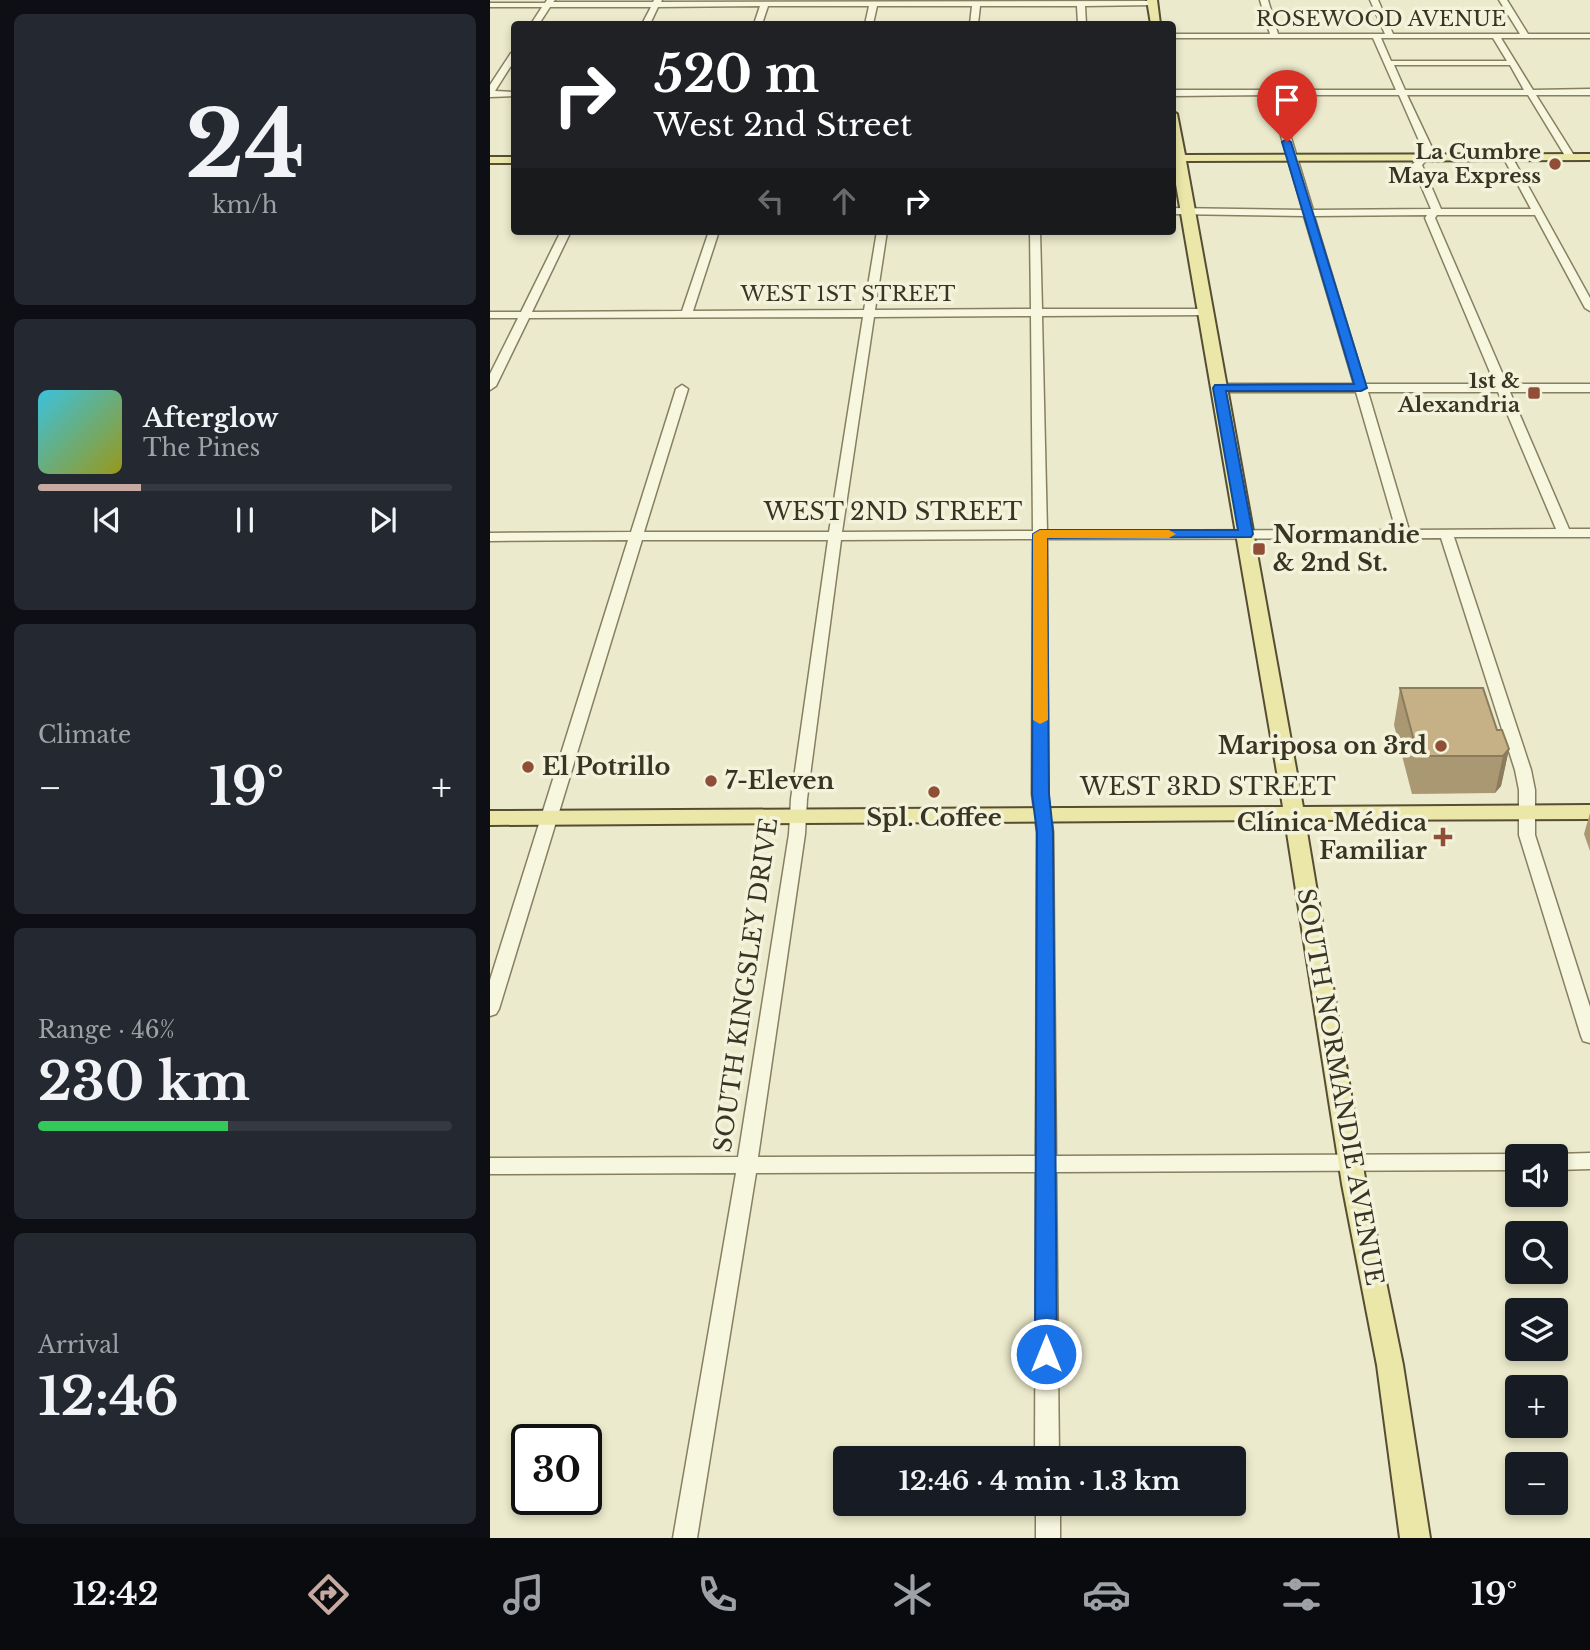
<!DOCTYPE html>
<html lang="en">
<head>
<meta charset="utf-8">
<style>
  body { margin:0; font-family:"Libre Baskerville",serif; background:#242831; color:#f1f3f6; height:100vh; display:flex; flex-direction:column; font-size:26px; white-space:nowrap }
  * { box-sizing:border-box; margin:0 }
  p { font-size:23px; color:#9ea1a6 }
  .icon { flex:none; width:38px; height:38px; fill:none; stroke:currentColor; stroke-width:2; stroke-linecap:round; stroke-linejoin:round }
  .map { position:relative; flex:1; overflow:hidden }
  .side { display:flex; flex-direction:column; gap:14px; padding:14px; background:#0d0f14; width:490px }
  .side>* { flex:none }
  .top-card { position:absolute; left:21px; top:21px; width:665px; height:214px; border-radius:7px; box-shadow:0 4px 10px #0003; background:#202124; color:#fff; overflow:hidden }
  .tools { position:absolute; left:1015px; top:1144px; display:grid; gap:14px }
  .tools a { display:grid; place-items:center; width:63px; height:63px; border-radius:7px; background:#171b24; box-shadow:0 4px 10px #0003; font-size:35px }
  .speed { position:absolute; left:21px; top:1424px; display:flex; gap:14px; font-size:35px; font-weight:700; text-align:center }
  .speed>* { display:grid; place-content:center; width:91px; height:91px; border-radius:50%; background:#171b24; box-shadow:0 4px 10px #0003; line-height:1 }
  .speed .limit { border:4px solid #111; border-radius:10px; background:#fff; color:#111 }
  .pin { position:absolute; display:grid; place-items:center; width:60px; height:60px; color:#fff; margin:-72px -30px; border-radius:50% 50% 50% 0; rotate:-45deg; box-shadow:0 0 7px #0007 }
  .pin .icon { rotate:45deg }
  .me { position:absolute; width:77px; margin:-38px; rotate:0deg; stroke-linejoin:round; filter:drop-shadow(0 0 5px #0008) }
  .turn { display:flex; align-items:center; gap:24px; height:147px; padding:0 28px; font-size:32px }
  .turn .icon { width:91px; height:91px; stroke-width:2.5 }
  .turn b { display:block; font-size:49px; line-height:60px }
  .lanes { display:flex; align-items:center; height:66px; padding:0 28px; background:#0003; justify-content:center; gap:35px; direction:ltr }
  .lanes .off { opacity:.35 }
  .big { font-size:52px; font-weight:700; line-height:1.1 }
  .side .widget { flex:1; display:flex; flex-direction:column; justify-content:center; gap:10px; min-width:0; padding:0 24px; border-radius:10px; background:#242831 }
  .side .dial { align-items:center; gap:0 }
  .dial b { font-size:91px; line-height:1 }
  .song { display:flex; align-items:center; gap:21px }
  .cover { width:84px; height:84px; border-radius:10px; background:linear-gradient(135deg,hsl(190 70% 55%),hsl(60 70% 35%)) }
  .played { height:7px; border-radius:4px; background:linear-gradient(90deg,#c6a9a0 25%,#363941 25%) }
  .keys { display:flex; justify-content:space-around; direction:ltr }
  .heat { display:flex; justify-content:space-between; align-items:center; font-size:38px; direction:ltr }
  .charge { height:10px; border-radius:5px; background:linear-gradient(90deg,#34c759 46%,#363941 0) }
  .trip { position:absolute; left:343px; top:1446px; width:413px; height:70px; border-radius:7px; background:#171b24; box-shadow:0 4px 10px #0003; font-weight:700; line-height:70px; text-align:center }
  .tab-bar { display:flex; height:112px; justify-content:space-around; align-items:center; background:#090b0e; color:#9ea1a6 }
  .tab-bar .icon { width:49px; height:49px }
  .tab-bar .active { color:#c6a9a0 }
  .tab-bar b { font-size:32px; color:#f1f3f6 }
  main { display:flex; flex:1; min-height:0 }
  .map>svg:first-child { display:block }
</style>
</head>
<body>
<main>
<section class="side">
<div class="widget dial"><b>24</b><p>km/h</p></div>
<div class="widget">
<div class="song"><i class="cover"></i><div><b>Afterglow</b><p>The Pines</p></div></div>
<div class="played"></div>
<div class="keys"><svg class="icon" aria-label="previous" viewBox="0 0 24 24"><path d="M18 5L8 12l10 7zM5 5v14"/></svg><svg class="icon" aria-label="pause" viewBox="0 0 24 24"><path d="M8 5v14M16 5v14"/></svg><svg class="icon" aria-label="next" viewBox="0 0 24 24"><path d="M6 5l10 7-10 7zM19 5v14"/></svg></div>
</div>
<div class="widget"><p>Climate</p>
<div class="heat"><a>−</a><b class="big">19°</b><a>+</a></div>
</div>
<div class="widget"><p>Range · 46%</p><b class="big">230 km</b><div class="charge"></div></div>
<div class="widget"><p>Arrival</p><b class="big">12:46</b></div>
</section>
<div class="map">
<svg width="1100" height="1538" viewBox="0 0 1100 1538">
  <rect width="100%" height="100%" fill="#ebeacc"/>
  <g fill="none" stroke-linecap="round" stroke-linejoin="round">
    <defs>
      <path id="minor" d="M57,0H65L63,2H163L164,0H172L171,2L663,1L667,3L663,5L595,6L596,24H588L587,6H490L488,24H480L482,6H387L383,24H375L379,6H278L272,24H264L270,6L168,7L160,24H152L161,7H60L49,24H41L52,7H0V3H55Z
        M770,0H778L788,34H895L880,0H888L903,34H1030L1009,0H1017L1038,34H1100V38H1011L1043,90L1100,89V95H1046L1085,157L1083,159H1077L1038,95H917L944,152L932,165L951,209H1041L1013,157L1021,155L1100,298V311L1095,308L1045,215H947L945,218L1017,384H1100V392H1020L1079,529H1100V537H964L1041,770L1045,790V835L1100,1007V1043L1093,1041L1091,1036L1029,835V790L1025,770L951,538L557,539L558,794L563,832L566,1156L1027,1154L1034,1157H1027V1170L566,1172L569,1458H545L546,1172L266,1173L207,1538H183L246,1173L0,1174V1158L248,1157L299,834L301,799L338,540H152L9,1009L6,1014L0,1016V980L138,540L0,541V533L141,532L186,389L192,385L198,389L154,532H339L373,317L39,318L6,386L0,390V374L28,318H0V312H31L71,231H81L42,312L192,311L219,231H229L203,311L374,310L387,231H397L385,310L541,309L540,231H550L552,309H716L721,312L716,315L552,316L557,531L906,530L866,392H729L723,388L729,384H864L814,216L682,214V208L813,210L779,95L682,96V90H906L883,38H682V34H780ZM891,38H1003L1017,61H901ZM904,65H1020L1034,90H915ZM788,95H909L934,152L922,165L941,209L823,210ZM937,215L935,218L1005,384H875L824,216ZM541,316L543,531L352,532L384,317ZM878,392H1008L1066,529L919,530ZM543,539L542,794L547,832L546,1156L268,1157L315,834L317,799L351,540Z
        M21,53H24V61L5,91L24,92V96L0,97V85Z
        M1100,1153V1169L1066,1170V1157H1059L1066,1154Z
        M546,1503H570V1538H546Z"/>
      <path id="major" d="M657,0H667L670,24H661Z
        M682,111L687,114L695,155L1100,154V160L696,161L813,807L1100,805V819L815,820L876,1184L913,1365L940,1538H910L887,1365L852,1184L795,820L0,825V811L793,807L682,161Z
        M0,157H24V163H0Z"/>
    </defs>
    <!-- minor casing -->
    <use href="#minor" stroke="#877f61" stroke-width="3"/>
    <!-- major casing -->
    <use href="#major" stroke="#564d34" stroke-width="4"/>
    <!-- minor -->
    <use href="#minor" fill="#f7f6df" fill-rule="evenodd"/>
    <!-- major -->
    <use href="#major" fill="#eae7a9" fill-rule="evenodd"/>
  </g>
  <!-- wall -->
  <path fill="#aa9873" d="M910,688L1007,730L1019,749L1011,786L1005,793L922,794L904,725Z
    M1100,813V851L1094,834Z"/>
  <!-- shaded-wall -->
  <path fill="#8b7c5e" d="M1019,749L1011,786L1005,793L1013,756Z"/>
  <!-- building -->
  <path fill="#c6b186" stroke="#8b7c5e" stroke-width="2" d="M910,688H993L1007,730H1012L1019,749L1013,756H928Z"/>
  <!-- route -->
  <path fill="#1a73e8" stroke="#114b97" stroke-width="2" d="M797,139L801,142L877,388L871,391H736L763,534L761,537L557,538L559,794L563,832L567,1354L564,1361L556,1364L548,1361L545,1354L547,832L542,794L543,534L550,530H748L723,388L725,385L864,384L792,142Z"/>
  <!-- slow -->
  <path fill="#f59e0b" d="M550,530H679L686,534L679,538H557L558,720L550,724L543,720V534Z"/>
  <!-- markers -->
  <g fill="#914e37" stroke="#f3f3db" stroke-width="2.5">
    <circle cx="1065" cy="164" r="7"/>
    <rect x="1037" y="386" width="14" height="14" rx="3.5"/>
    <rect x="762" y="542" width="14" height="14" rx="3.5"/>
    <circle cx="951" cy="746" r="7"/>
    <circle cx="38" cy="767" r="7"/>
    <circle cx="221" cy="781" r="7"/>
    <circle cx="444" cy="792" r="7"/>
    <path d="M949.5 826.5h7v7h7v7h-7v7h-7v-7h-7v-7h7z"/>
  </g>
  <g text-anchor="middle" stroke-width="7" stroke-linejoin="round" paint-order="stroke">
    <!-- far-street labels -->
    <g font-size="21" fill="#393423" stroke="#f3f3db">
      <text x="891" y="26">ROSEWOOD AVENUE</text>
      <text x="358" y="301">WEST 1ST STREET</text>
    </g>
    <!-- far-poi labels -->
    <g font-size="21" font-weight="bold" fill="#393423" stroke="#f3f3db" text-anchor="end">
      <text x="1051" y="159">La Cumbre<tspan x="1051" dy="24">Maya Express</tspan></text>
      <text x="1030" y="388">1st &amp;<tspan x="1030" dy="24">Alexandria</tspan></text>
    </g>
    <!-- street labels -->
    <g font-size="24" fill="#393423" stroke="#f3f3db">
      <text x="403" y="520">WEST 2ND STREET</text>
      <text x="718" y="795">WEST 3RD STREET</text>
      <text transform="translate(256 985) rotate(-82)" y="8">SOUTH KINGSLEY DRIVE</text>
      <text transform="translate(850 1087) rotate(80)" y="8">SOUTH NORMANDIE AVENUE</text>
    </g>
    <!-- poi labels -->
    <g font-size="24" font-weight="bold" fill="#393423" stroke="#f3f3db" text-anchor="start">
      <text x="783" y="543">Normandie<tspan x="783" dy="28">&amp; 2nd St.</tspan></text>
      <text x="937" y="754" text-anchor="end">Mariposa on 3rd</text>
      <text x="52" y="775">El Potrillo</text>
      <text x="235" y="789">7-Eleven</text>
      <text x="444" y="826" text-anchor="middle">Spl. Coffee</text>
      <text x="937" y="831" text-anchor="end">Clínica Médica<tspan x="937" dy="28">Familiar</tspan></text>
    </g>
  </g>
</svg>
<div class="tools">
<a><svg class="icon" aria-label="sound" viewBox="0 0 24 24"><path d="M4 9h4l5-4v14l-5-4H4zM17 9q2 3 0 6"/></svg></a>
<a><svg class="icon" aria-label="search" viewBox="0 0 24 24"><circle cx="10" cy="10" r="6"/><path d="M15 15l6 6"/></svg></a>
<a><svg class="icon" aria-label="layers" viewBox="0 0 24 24"><path d="M12 4l9 5-9 5-9-5zM3 14l9 5 9-5"/></svg></a>
<a>+</a>
<a>−</a>
</div>
<div class="speed"><div class="limit">30</div></div>
<div class="pin" style="left:797px;top:142px;background:#d93025"><svg class="icon" aria-label="arrive" viewBox="0 0 24 24"><path d="M6 21V4h12l-3 4 3 4H6"/></svg></div>
<svg class="me" style="left:556px;top:1354px" viewBox="-20 -20 40 40"><circle r="17" fill="#1a73e8" stroke="#fff" stroke-width="3"/><path d="M0-11L8 9 0 5-8 9z" fill="#fff"/></svg>
<div class="trip">12:46 · 4 min · 1.3 km</div>
<div class="top-card">
<div class="turn"><svg class="icon" aria-label="right" viewBox="0 0 24 24"><path d="M7 20v-9h11M14 6l5 5-5 5"/></svg><div><b>520 m</b>West 2nd Street</div></div>
<div class="lanes"><svg class="icon off" aria-label="left" viewBox="0 0 24 24"><path d="M17 20v-9H6M10 6l-5 5 5 5"/></svg><svg class="icon off" aria-label="ahead" viewBox="0 0 24 24"><path d="M12 20V5M6 11l6-6 6 6"/></svg><svg class="icon" aria-label="right" viewBox="0 0 24 24"><path d="M7 20v-9h11M14 6l5 5-5 5"/></svg></div>
</div>
</div>
</main>
<nav class="tab-bar">
<b>12:42</b>
<svg class="icon active" aria-label="directions" viewBox="0 0 24 24"><path d="M12 3l9 9-9 9-9-9zM9 14v-3h6M13 9l2 2-2 2"/></svg>
<svg class="icon" aria-label="music" viewBox="0 0 24 24"><path d="M9 18V5l10-2v13"/><circle cx="6" cy="18" r="3"/><circle cx="16" cy="16" r="3"/></svg>
<svg class="icon" aria-label="phone" viewBox="0 0 24 24"><path d="M5 4h4l2 5-3 2q2 4 5 5l2-3 5 2v4C11 20 4 13 5 4z"/></svg>
<svg class="icon" aria-label="climate" viewBox="0 0 24 24"><path d="M12 3v18M4 7l16 10M4 17L20 7"/></svg>
<svg class="icon" aria-label="car" viewBox="0 0 24 24"><path d="M5 17H2v-5l4-1 3-4h7l3 4 3 1v5h-3M9 17h6M6 11h13"/><circle cx="7" cy="17" r="2"/><circle cx="17" cy="17" r="2"/></svg>
<svg class="icon" aria-label="filters" viewBox="0 0 24 24"><path d="M4 7h16M4 17h16"/><circle cx="9" cy="7" r="2"/><circle cx="15" cy="17" r="2"/></svg>
<b>19°</b>
</nav>
</body>
</html>
